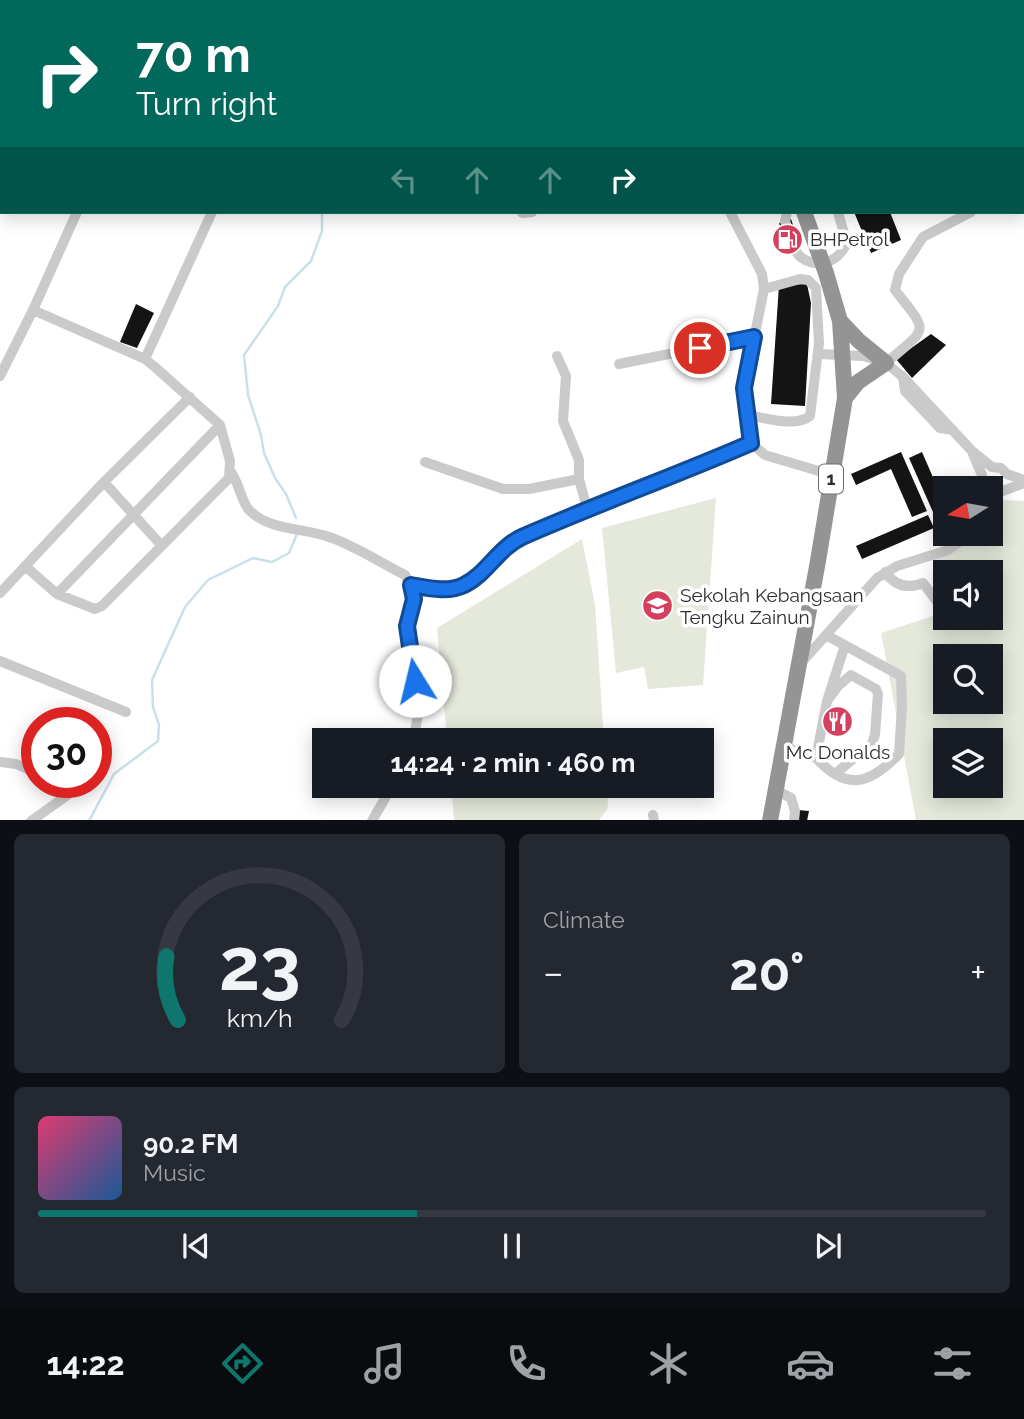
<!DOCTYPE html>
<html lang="en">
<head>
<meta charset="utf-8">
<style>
  body { margin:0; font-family:Raleway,sans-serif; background:#242831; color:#f1f3f6; height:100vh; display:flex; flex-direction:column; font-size:26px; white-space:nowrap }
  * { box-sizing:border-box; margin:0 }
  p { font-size:23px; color:#9ea1a6 }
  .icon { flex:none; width:38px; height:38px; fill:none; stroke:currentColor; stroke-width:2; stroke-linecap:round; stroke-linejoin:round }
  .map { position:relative; height:820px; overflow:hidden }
  .side { display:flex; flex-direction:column; gap:14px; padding:14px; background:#0d0f14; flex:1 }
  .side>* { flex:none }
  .hud { position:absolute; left:0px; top:0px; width:1026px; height:214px; box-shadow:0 4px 18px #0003; background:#00695c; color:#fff; overflow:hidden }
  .needle { width:46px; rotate:259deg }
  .controls { position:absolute; left:933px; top:476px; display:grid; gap:14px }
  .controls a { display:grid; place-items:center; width:70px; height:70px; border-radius:0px; background:#171b24; box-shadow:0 4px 18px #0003; font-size:35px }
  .speed { position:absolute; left:21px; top:707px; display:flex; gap:14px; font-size:35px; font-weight:700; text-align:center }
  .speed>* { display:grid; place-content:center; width:91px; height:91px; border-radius:50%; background:#171b24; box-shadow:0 4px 18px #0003; line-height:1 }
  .speed .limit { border:10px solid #d22; background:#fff; color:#111 }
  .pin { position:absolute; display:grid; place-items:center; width:60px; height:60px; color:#fff; margin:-30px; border:4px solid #fff; border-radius:50%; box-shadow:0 2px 7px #0007 }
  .me { position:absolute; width:77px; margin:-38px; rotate:351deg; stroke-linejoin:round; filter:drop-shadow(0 0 5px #0008) }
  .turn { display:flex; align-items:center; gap:24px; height:147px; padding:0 21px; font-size:32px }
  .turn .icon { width:91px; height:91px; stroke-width:2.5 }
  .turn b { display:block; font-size:49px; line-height:60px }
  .lanes { display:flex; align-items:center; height:66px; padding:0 21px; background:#0003; justify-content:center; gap:35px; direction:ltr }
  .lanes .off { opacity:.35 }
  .big { font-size:52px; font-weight:700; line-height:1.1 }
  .side .card { flex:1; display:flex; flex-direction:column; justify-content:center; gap:10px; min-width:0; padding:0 24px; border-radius:10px; background:#242831 }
  .side .dial { align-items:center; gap:0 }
  .dial svg { height:182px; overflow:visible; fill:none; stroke:#363941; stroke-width:7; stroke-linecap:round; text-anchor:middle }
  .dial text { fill:#f1f3f6; stroke:none }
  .song { display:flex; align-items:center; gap:21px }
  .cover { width:84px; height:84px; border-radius:10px; background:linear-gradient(135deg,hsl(340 70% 55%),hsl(210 70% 35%)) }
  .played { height:7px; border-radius:4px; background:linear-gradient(90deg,#0f766e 40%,#363941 40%) }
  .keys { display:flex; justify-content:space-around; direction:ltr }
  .heat { display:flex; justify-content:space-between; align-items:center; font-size:38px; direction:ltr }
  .side .tiles { flex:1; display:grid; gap:14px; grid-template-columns:1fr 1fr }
  .card:last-child { grid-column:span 2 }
  .trip { position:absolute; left:312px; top:728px; width:402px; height:70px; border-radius:0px; background:#171b24; box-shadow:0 4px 18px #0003; font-weight:700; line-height:70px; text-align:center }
  .menu { display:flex; height:112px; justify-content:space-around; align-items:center; background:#090b0e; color:#9ea1a6 }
  .menu .icon { width:49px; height:49px }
  .menu .on { color:#0f766e }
  .menu b { font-size:32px; color:#f1f3f6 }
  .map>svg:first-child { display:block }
</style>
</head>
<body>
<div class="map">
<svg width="1024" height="821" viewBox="0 0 1024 821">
  <rect width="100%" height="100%" fill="#fff"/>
  <!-- green -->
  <path fill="#e5e9dc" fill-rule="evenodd" d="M716,498L703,685L648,689L644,667L616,673L602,528Z
    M1002,500L1024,501V820H916L881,633L945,612V618H990V572H945V581L932,558L961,534H990L991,509ZM945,656H990V702H945ZM945,740H990V786H945Z
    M582,539L595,605L604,740H447L437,628Z
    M451,786H607L608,808L599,820H454Z"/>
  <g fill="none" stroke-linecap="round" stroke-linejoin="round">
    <!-- stream -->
    <path stroke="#cae0e8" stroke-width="2.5" d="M296,518L286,494L275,478L264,453L261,435L248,395L244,355L278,306L285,287L311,261L322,231V212
      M89,821L114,774L158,741L159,725L153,707L152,680L185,607L208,580L253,558L272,562L289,553L297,534"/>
  </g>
  <!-- building -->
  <path fill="#141414" d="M854,212H890L901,240L871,253Z
    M791,219L800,245L787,249L786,245L779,247L775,233L782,231L779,223Z
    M807,284L811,303L805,406L771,404L779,285Z
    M136,304L154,313L137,348L120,342Z
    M931,334L946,345L912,378L896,359Z
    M901,452L927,511L912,517L891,469L856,485L851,474Z
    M922,452L945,505L933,512L909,458Z
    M928,515L934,528L862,559L856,546Z
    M798,810L809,811L807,821H797Z"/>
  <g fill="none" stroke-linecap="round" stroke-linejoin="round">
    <!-- minor-tunnel -->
    <path stroke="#d5d5d5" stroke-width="10" stroke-dasharray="10 5" stroke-linecap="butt" d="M785,221L794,247"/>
    <!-- minor -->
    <path stroke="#cacaca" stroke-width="10" d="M135,0V2
      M257,0V2
      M271,0L272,2
      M417,0L418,2
      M564,0V2
      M831,0L832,2
      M9,2V0
      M49,2L56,0
      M394,2V0
      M513,2V0
      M639,2V0
      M0,102H2
      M1024,119V120
      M0,121L2,118
      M730,212L762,274L764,289L744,388L751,443L765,455L832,475
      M522,213L532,212
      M785,221L787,212
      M794,247C800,264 821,267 835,258C840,255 843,249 847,244L838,212
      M819,354L863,356L886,363L903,377L972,451L992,467L1001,468L1007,474L1024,480
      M557,356L566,376L563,421L579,460V479L587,508L675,476L751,443
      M145,359L212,212
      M886,363C928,327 930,334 895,290L899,274L923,237L971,212
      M619,364L754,337
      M0,376L33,310L77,212
      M903,377L905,391L940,428L953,430
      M746,415C764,417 795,428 810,416L819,343L816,288L808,280L800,279L764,289
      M973,454L982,475V488
      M425,462L503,489H529L579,479
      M231,472C239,483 242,504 250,511C272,532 304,527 332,538C357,547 381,563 405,575C420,599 409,604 407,627C405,652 418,677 419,702C419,715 415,728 414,740
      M104,482L161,545
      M990,499L995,494L1024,483
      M25,566L57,594L95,609L102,606L229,478L230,461L220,425L156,368L145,359L33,310
      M885,572C895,586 908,589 923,583L945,612
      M411,585L451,589L465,585L506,546L587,508
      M0,593L104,482L190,397
      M57,594L220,425
      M0,661L126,712
      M801,663L877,578L897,566L948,550L958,543L964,534
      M827,701L838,686L851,675L876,689L878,694L875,735L872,743L835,774
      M783,746L816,758L827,701L845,645
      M816,758C847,792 870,784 899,754L902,707L901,676L826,635
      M0,762L16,764L37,773
      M776,790L791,798L795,811L794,821
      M653,815L654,821
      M31,821L69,794L70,790L68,786L59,782
      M372,821L392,786"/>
    <!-- highway -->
    <path stroke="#949494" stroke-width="16" d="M746,2V0
      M760,2V0
      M840,321L859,341L886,363L858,382L845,398
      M770,821L818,561L845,398L840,321L826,273L804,212"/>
  </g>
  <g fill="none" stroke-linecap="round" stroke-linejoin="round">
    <defs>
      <path id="route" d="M415,681L407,626L414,599L411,585C428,588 448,593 464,585C486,575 498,548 522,537C597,504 675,476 751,443L744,388L754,337L700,348"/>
    </defs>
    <!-- route casing -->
    <use href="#route" stroke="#114b97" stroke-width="18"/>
    <!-- route -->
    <use href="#route" stroke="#1a73e8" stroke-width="12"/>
  </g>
  <!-- icons -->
  <defs>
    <symbol id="fuel-disc" viewBox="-11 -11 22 22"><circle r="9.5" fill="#d4405d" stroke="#fff"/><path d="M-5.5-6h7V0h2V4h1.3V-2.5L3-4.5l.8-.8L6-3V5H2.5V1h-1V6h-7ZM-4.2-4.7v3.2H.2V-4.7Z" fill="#fff"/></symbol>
    <symbol id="school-disc" viewBox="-11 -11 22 22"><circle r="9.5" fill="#d4405d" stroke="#fff"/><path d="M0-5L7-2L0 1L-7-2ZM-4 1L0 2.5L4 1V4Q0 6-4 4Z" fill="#fff"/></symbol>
    <symbol id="restaurant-disc" viewBox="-11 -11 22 22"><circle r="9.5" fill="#d4405d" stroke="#fff"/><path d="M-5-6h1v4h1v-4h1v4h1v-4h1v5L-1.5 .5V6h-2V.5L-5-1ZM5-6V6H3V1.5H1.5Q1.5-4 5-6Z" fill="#fff"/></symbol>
  </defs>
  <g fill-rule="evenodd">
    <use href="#fuel-disc" x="770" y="222" width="35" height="35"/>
    <use href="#school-disc" x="640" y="588" width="35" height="35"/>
    <use href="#restaurant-disc" x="820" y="704" width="35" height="35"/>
  </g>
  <g text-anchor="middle" stroke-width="7" stroke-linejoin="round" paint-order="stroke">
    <!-- shield labels -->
    <rect fill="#fff" stroke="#6c6c6c" stroke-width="2" x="819" y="464.5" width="24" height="29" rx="5"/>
    <g font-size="18" font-weight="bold" fill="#2d2d2d">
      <text x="831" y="485">1</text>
    </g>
    <!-- poi labels -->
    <g font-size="19" fill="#2d2d2d" stroke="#fff" text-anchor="start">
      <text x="810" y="246">BHPetrol</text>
      <text x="680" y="602">Sekolah Kebangsaan<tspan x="680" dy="22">Tengku Zainun</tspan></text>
      <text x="838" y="759" text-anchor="middle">Mc Donalds</text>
    </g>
  </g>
</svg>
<div class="controls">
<a><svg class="needle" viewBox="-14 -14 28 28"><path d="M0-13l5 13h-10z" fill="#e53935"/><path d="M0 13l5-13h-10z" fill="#9ea1a6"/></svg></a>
<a><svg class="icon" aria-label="sound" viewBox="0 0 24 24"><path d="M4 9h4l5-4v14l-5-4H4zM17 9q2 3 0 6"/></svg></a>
<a><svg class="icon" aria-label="search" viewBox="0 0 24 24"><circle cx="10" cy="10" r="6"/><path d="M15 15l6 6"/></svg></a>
<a><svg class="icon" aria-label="layers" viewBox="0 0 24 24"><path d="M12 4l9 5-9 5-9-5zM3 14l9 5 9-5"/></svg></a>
</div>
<div class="speed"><div class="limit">30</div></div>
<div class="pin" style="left:700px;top:348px;background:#d93025"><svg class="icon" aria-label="arrive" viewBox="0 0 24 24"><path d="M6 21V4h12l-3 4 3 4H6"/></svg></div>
<svg class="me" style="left:415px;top:681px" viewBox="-20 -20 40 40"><circle r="19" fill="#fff"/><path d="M0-13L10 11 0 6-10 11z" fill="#1a73e8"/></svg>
<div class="trip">14:24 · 2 min · 460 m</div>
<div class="hud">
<div class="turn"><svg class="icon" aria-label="right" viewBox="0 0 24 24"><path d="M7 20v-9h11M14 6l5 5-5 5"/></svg><div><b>70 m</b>Turn right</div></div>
<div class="lanes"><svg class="icon off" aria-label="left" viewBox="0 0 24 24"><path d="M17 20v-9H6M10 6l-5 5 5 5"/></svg><svg class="icon off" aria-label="ahead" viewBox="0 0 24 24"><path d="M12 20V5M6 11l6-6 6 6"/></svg><svg class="icon off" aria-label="ahead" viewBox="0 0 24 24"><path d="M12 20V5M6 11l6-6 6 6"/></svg><svg class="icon" aria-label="right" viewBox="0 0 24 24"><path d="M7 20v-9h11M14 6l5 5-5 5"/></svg></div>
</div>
</div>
<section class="side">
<div class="tiles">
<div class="card dial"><svg viewBox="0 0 100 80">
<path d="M14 69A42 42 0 1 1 86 69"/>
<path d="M14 69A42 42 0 0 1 9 41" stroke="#0f766e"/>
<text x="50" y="56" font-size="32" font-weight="700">23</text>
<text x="50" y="72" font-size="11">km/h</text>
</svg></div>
<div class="card"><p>Climate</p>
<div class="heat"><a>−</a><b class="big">20°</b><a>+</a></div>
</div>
<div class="card">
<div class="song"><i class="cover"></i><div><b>90.2 FM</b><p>Music</p></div></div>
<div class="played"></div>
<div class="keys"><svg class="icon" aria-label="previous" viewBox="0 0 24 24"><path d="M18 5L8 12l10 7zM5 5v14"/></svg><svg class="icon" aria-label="pause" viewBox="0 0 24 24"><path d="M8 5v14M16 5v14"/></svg><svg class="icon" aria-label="next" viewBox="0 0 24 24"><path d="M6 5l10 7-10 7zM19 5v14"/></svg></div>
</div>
</div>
</section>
<nav class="menu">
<b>14:22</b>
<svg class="icon on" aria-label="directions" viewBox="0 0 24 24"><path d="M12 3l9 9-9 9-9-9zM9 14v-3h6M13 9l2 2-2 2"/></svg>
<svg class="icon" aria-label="music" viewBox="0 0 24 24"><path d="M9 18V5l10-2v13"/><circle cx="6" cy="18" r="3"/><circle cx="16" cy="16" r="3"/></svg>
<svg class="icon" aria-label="phone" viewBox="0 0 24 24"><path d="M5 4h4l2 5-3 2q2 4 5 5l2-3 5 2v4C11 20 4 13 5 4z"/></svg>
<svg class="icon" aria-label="climate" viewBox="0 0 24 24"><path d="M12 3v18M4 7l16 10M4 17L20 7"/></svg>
<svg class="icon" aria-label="car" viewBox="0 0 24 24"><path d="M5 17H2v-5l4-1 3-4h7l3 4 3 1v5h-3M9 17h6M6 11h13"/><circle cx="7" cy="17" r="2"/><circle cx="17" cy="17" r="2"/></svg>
<svg class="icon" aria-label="filters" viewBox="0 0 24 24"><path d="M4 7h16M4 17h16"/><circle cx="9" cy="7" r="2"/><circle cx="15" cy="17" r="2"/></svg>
</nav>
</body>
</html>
